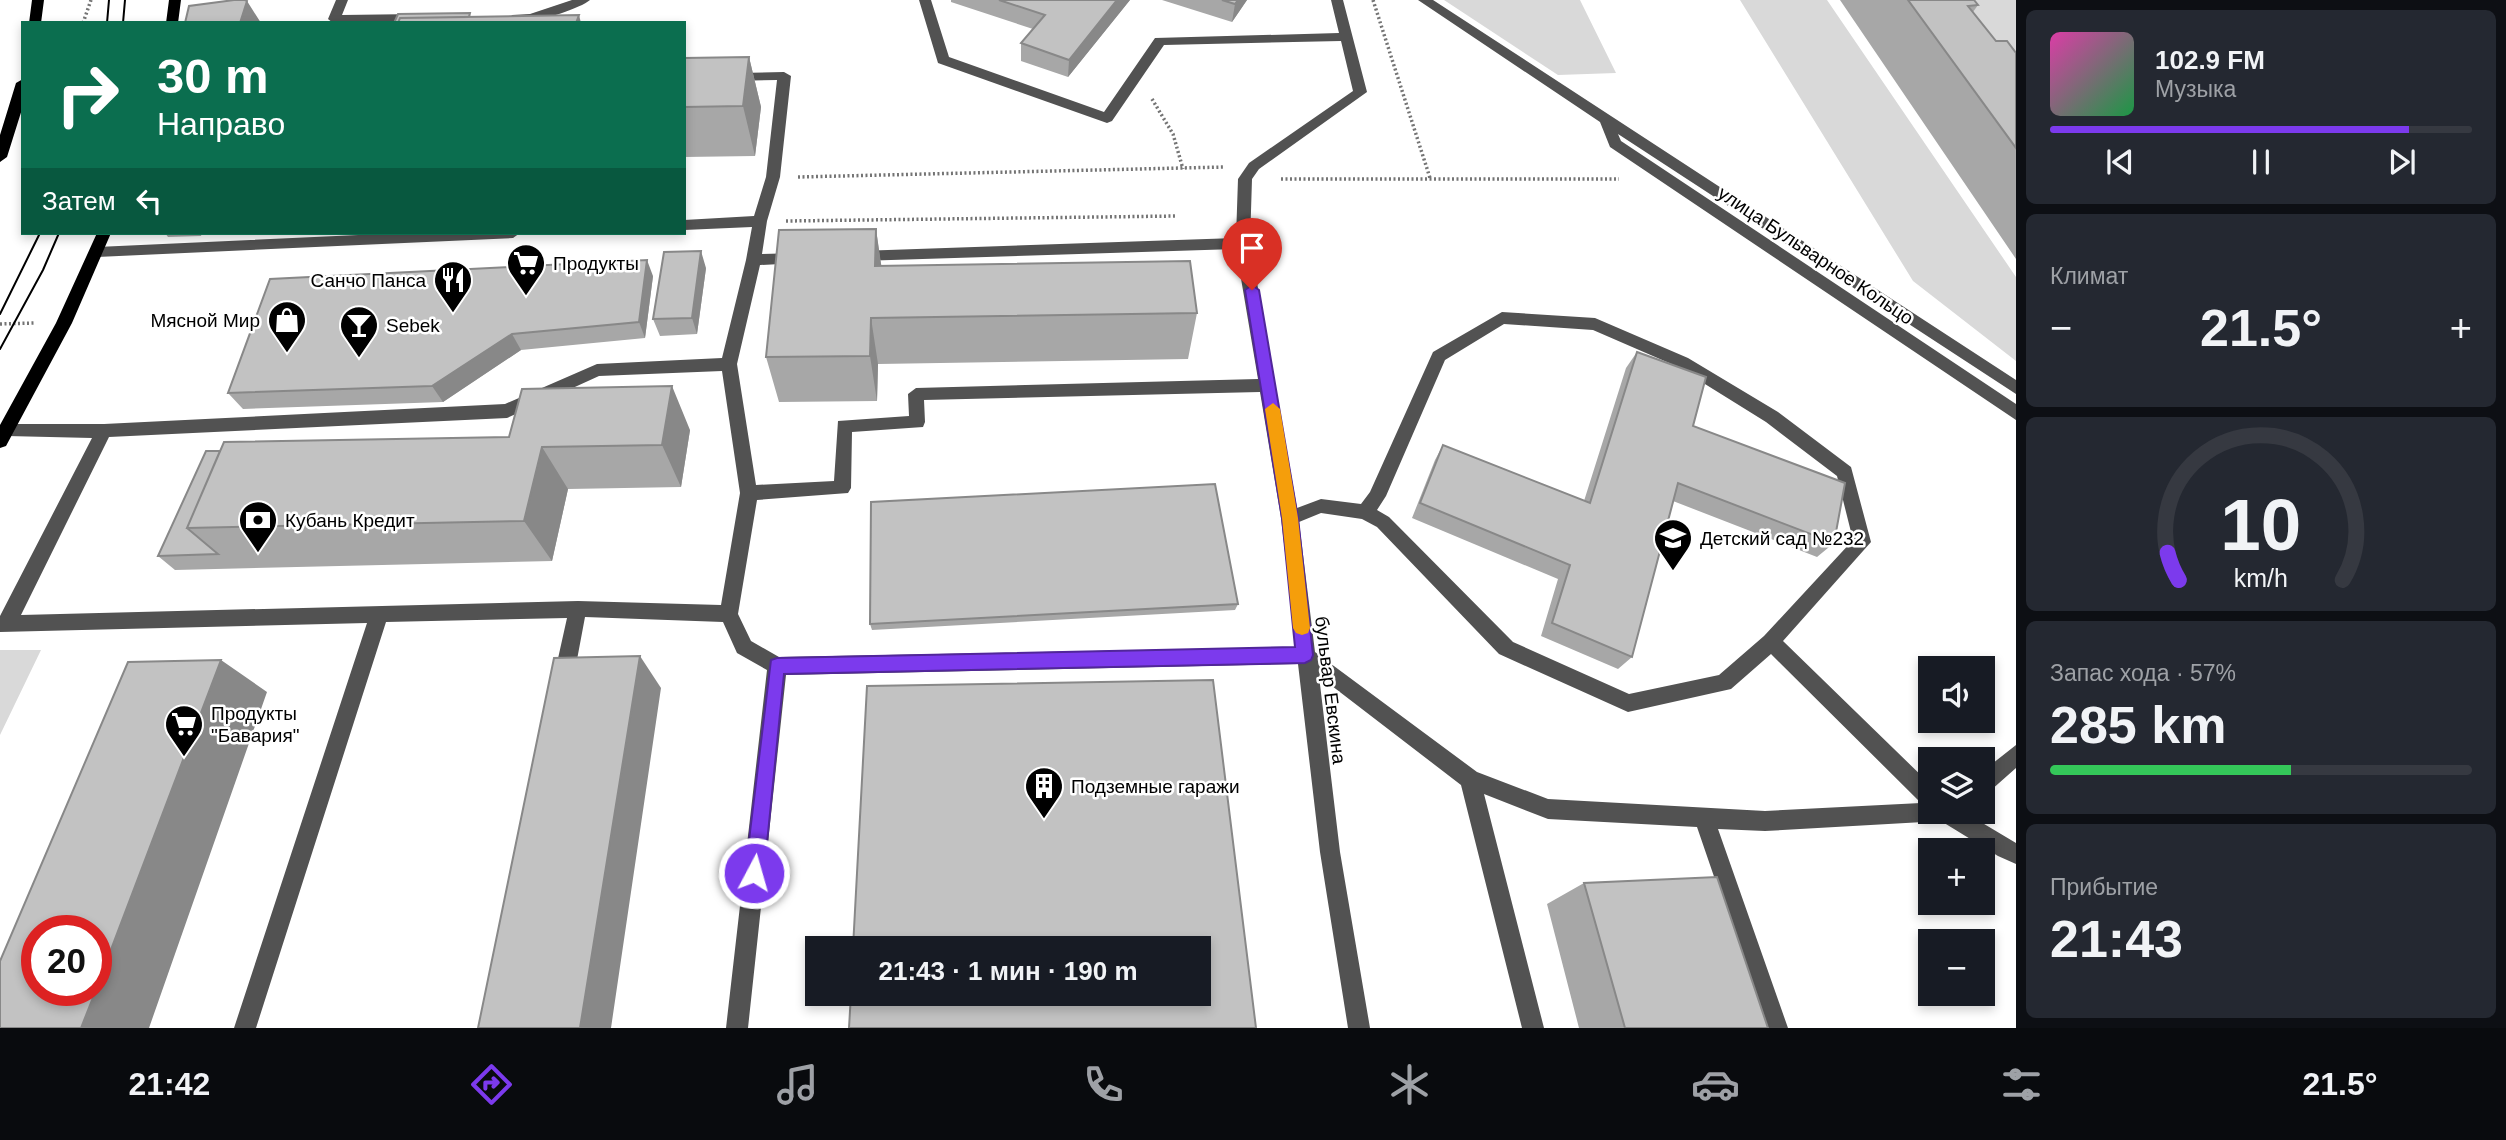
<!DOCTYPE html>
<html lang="ru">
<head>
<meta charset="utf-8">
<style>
  body { margin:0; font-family:Arial,sans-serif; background:#242831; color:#f1f3f6; height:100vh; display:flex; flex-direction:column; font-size:26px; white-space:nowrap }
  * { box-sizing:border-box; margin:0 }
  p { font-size:23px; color:#9ea1a6 }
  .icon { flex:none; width:38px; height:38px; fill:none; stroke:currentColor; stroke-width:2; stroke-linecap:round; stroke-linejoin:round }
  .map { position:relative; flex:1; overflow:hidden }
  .details { display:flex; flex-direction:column; gap:10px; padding:10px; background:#0d0f14; width:490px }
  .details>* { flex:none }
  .guide { position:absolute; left:21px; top:21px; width:665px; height:214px; border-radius:0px; box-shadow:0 4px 10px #0003; background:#0b6e4f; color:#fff; overflow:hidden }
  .tools { position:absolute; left:1918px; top:656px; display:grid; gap:14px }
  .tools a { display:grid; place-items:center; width:77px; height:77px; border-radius:0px; background:#171b24; box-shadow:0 4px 10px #0003; font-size:35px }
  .speed { position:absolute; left:21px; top:915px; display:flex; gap:14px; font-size:35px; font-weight:700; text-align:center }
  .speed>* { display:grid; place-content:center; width:91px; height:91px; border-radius:50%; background:#171b24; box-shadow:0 4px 10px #0003; line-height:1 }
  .speed .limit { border:10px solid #d22; background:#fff; color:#111 }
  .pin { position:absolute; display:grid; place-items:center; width:60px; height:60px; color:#fff; margin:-72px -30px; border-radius:50% 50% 50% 0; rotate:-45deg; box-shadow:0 0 7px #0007 }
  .pin .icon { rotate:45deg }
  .me { position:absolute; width:77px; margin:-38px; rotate:6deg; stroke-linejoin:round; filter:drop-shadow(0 0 5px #0008) }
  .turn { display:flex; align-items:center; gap:24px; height:147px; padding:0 21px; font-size:32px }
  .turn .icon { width:91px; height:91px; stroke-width:2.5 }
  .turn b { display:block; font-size:49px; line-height:60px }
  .then { display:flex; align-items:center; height:66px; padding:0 21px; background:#0003; gap:14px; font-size:26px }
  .big { font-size:52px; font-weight:700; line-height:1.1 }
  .details .widget { flex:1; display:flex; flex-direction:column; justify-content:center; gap:10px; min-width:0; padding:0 24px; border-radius:10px; background:#242831 }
  .details .dial { align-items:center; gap:0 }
  .dial svg { height:182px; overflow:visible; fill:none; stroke:#363941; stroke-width:7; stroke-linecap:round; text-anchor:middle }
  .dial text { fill:#f1f3f6; stroke:none }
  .song { display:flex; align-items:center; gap:21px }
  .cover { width:84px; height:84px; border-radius:10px; background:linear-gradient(135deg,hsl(320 70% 55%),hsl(140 70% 35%)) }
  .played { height:7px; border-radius:4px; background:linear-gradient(90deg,#7c3aed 85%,#363941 85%) }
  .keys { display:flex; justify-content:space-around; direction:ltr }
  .heat { display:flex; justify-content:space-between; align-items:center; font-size:38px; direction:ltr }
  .charge { height:10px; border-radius:5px; background:linear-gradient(90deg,#34c759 57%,#363941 0) }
  .trip { position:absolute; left:805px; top:936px; width:406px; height:70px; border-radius:0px; background:#171b24; box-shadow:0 4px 10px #0003; font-weight:700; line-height:70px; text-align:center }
  .menu { display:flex; height:112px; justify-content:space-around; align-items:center; background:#090b0e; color:#9ea1a6 }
  .menu .icon { width:49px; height:49px }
  .menu .on { color:#7c3aed }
  .menu b { font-size:32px; color:#f1f3f6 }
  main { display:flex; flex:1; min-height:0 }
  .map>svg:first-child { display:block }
</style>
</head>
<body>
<main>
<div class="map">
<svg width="2016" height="1028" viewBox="0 0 2016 1028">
  <rect width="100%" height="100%" fill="#fff"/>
  <!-- green -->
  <path fill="#d9d9d9" d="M1444,0H1580L1616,73L1558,75Z
    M1740,0H1827L2016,277V361L1913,281Z
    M1955,0H2016V79Z
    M0,650H41L0,735Z"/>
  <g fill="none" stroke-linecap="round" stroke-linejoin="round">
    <!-- path -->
    <path stroke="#747474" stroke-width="3.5" stroke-dasharray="2 2.5" stroke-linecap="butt" d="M1373,0L1430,178
      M83,23L91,0
      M1152,99L1173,134L1183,169
      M798,177L1224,167
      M1281,179H1619
      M786,221L1177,216
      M0,324L34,323"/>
    <!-- minor -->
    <path fill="#525252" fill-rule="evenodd" d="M336,0H348L342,15L418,14L424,18L418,22L333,23L328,19Z
      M572,0H590C578,10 523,28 510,18L512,15L530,14Z
      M919,0H931L949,57L1104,112L1155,38L1339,33L1331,0H1343L1367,92L1259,169L1252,179L1250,243L1297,508L1321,499L1361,504L1370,492L1433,352L1502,312L1595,318L1688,358L1778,412L1851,467L1871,542L1783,641L1930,784V812H1964L2016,843V864L1998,856L1941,821L1765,831L1718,829L1788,1028H1766L1697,827L1548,819L1484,794L1544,1028H1522L1461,785L1319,676L1340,852L1370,1028H1348L1320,852L1298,664L786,675L748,1028H726L767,670L737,653L723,622L585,617L573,681L570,687L563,690L556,687L553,681L567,618L386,622L256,1028H234L367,623L0,632V616L92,438L7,436L0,432L1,424H104L505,404L597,364L722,358L746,260L752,227L684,230V220L754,216L766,177L777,80L684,82V74L784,72L791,76L780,177L767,221L762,254L799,253L807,258L799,263L760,265L737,364L756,485L834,481L838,421L909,416L908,394L916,388L1258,379L1236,249L859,261L852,256L859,251L1236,238L1238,179L1249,163L1353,91L1341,41L1164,45L1112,121L1107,123L938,63ZM1504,324L1593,330L1676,366L1766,422L1837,476L1853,540L1764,636L1719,675L1629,694L1513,642L1389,517L1377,510L1386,496L1445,360ZM722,371L740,493L721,605L578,601L21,615L109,437L507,418L599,376ZM1260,392L1281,518L1296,647L779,657L751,641L738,614L757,500L848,493L851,488L852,432L923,427L925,422L924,400ZM1321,513L1362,519L1377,527L1499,654L1628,712L1731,689L1771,654L1921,803L1765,811L1548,799L1477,772L1315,652L1299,522Z
      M1418,0H1433L2016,380V394L1618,134L1621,141L2016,404V420L1610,147L1600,122Z
      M402,233H520L513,238L97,257L90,252L97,247Z
      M2016,745V768L1990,791L1983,794V771Z"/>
    <!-- major -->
    <path fill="#000" fill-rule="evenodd" d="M32,0H44L41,23H29Z
      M169,0H181L178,23H166Z
      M23,79V106L7,157L0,162V135L16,83Z
      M97,233H111L72,323L6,446L0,448V425L56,323Z"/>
    <!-- tram -->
    <path stroke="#000" stroke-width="2" d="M107,23L109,0
      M123,23L125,0
      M0,314L40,233
      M0,349L43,270L59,233"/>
  </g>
  <!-- wall -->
  <path fill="#a7a7a7" d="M951,0H1130L1068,77L1021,61V43L1033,29L951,2Z
    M1162,0H1247L1232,22Z
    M1840,0H1974L1978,5L1973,12L1996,41L2016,53V259Z
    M749,57L761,107L755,156L684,157V58Z
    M876,229L881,266L1197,313L1188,359L878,364L877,401L779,402L766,357Z
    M165,233H202L201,236L168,237Z
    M706,268L697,334L660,336L653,319Z
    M653,276L645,338L521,350L443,402L243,409L228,393Z
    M1637,352L1693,426L1834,543L1817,557L1673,501L1632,657L1618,669L1541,636L1558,579L1412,518L1435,460L1443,445L1584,501L1626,368Z
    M690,430L681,487L568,489L552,561L175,570L158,556L220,451L509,437Z
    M1238,604L1235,610L872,630L870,624Z
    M1584,883L1768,1028H1579L1547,904Z"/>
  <!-- shaded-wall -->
  <path fill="#888" d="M1117,0H1130L1068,77L1069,60Z
    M1238,0H1247L1232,22L1235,4Z
    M247,1L261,23H240Z
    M579,15L581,23H576Z
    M749,57L761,107L755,156L743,106Z
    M876,229L883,277L875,266Z
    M701,251L706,268L697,334L692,318Z
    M647,260L653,276L645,338L639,322Z
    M871,318L878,364L877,401L870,356Z
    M512,334L521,350L443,402L432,386Z
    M672,386L690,430L681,487L662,445Z
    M542,447L568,489L552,561L524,521Z
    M640,656L661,688L611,1028H580Z
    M221,660L267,692L149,1028H81Z"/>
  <!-- building -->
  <path fill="#c2c2c2" stroke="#888" stroke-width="2" d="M234,0H245L247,1L240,23H185L189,6Z
    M999,0H1117L1069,60L1021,43L1045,15Z
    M1222,0H1238L1235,4Z
    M1908,0H1974L1978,5L1968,6L1996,41H2007L2016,53V148Z
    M470,13L469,17L400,18L398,23H394L398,14Z
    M579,15L576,23H398L400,18Z
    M749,57L743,106L684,107V58Z
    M876,229L875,266L1190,261L1197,313L871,318L870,356L766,357L779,230Z
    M701,251L692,318L653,319L664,252Z
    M647,260L639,322L512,334L432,386L228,393L270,279Z
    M1637,352L1706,377L1693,426L1845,483L1834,543L1678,483L1632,657L1552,623L1570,565L1420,503L1443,445L1590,503Z
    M672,386L662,445L542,447L524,521L187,528L224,442L509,437L522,389Z
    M206,451H220L187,528L218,554L158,556Z
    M1215,484L1238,604L870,624L871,502Z
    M640,656L580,1028H478L554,658Z
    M221,660L96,989V931H37V990H96L81,1028H0V961L128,662Z
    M1213,680L1256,1028H849L851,994H1199V948H853L867,686Z
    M1717,877L1768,1028H1625L1584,883Z"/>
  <!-- route -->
  <path fill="#7c3aed" stroke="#51269a" stroke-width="2" d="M1252,285L1259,290L1298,518L1313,655L1311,660L1305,663L784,674L764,873L761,879L754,882L747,879L745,873L771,660L777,658L1295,647L1282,518L1245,290Z"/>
  <!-- slow -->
  <path fill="#f59e0b" d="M1273,403L1280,409L1298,518L1310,628L1308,633L1302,635L1296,633L1293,628L1282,518L1265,409Z"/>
  <!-- icons -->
  <defs>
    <symbol id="supermarket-pin" viewBox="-11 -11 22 30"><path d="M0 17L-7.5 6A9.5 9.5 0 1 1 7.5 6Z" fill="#000" stroke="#fff"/><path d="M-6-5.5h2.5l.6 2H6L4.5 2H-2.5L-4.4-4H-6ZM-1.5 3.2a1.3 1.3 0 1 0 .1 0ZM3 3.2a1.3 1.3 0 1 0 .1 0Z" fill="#fff"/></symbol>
    <symbol id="restaurant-pin" viewBox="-11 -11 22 30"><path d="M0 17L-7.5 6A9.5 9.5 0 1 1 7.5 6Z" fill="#000" stroke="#fff"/><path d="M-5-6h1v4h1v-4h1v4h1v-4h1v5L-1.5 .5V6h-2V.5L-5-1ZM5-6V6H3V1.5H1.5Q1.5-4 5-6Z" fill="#fff"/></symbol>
    <symbol id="shop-pin" viewBox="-11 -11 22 30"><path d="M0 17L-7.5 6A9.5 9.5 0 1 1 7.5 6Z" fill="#000" stroke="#fff"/><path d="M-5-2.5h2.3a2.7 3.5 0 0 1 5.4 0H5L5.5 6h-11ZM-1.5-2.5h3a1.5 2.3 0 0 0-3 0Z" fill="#fff"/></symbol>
    <symbol id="bar-pin" viewBox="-11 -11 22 30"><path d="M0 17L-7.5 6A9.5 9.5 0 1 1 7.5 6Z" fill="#000" stroke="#fff"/><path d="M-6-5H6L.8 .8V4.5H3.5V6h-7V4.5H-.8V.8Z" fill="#fff"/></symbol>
    <symbol id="bank-pin" viewBox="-11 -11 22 30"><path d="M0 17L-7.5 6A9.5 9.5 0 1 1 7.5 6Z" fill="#000" stroke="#fff"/><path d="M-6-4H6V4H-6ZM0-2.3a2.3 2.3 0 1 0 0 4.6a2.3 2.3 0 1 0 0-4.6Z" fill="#fff"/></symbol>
    <symbol id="school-pin" viewBox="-11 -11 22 30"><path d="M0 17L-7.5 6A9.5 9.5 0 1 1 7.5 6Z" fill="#000" stroke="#fff"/><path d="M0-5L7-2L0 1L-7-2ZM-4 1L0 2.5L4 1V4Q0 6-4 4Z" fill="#fff"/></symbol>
    <symbol id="building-pin" viewBox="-11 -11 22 30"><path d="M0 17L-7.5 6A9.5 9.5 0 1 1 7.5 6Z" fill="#000" stroke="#fff"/><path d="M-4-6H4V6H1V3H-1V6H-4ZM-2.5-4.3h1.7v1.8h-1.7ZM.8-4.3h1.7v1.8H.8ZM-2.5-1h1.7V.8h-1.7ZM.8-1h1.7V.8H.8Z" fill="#fff"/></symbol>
  </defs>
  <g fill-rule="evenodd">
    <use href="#supermarket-pin" x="504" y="241" width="44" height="60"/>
    <use href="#restaurant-pin" x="431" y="258" width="44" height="60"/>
    <use href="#shop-pin" x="265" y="298" width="44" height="60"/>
    <use href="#bar-pin" x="337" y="303" width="44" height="60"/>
    <use href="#bank-pin" x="236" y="498" width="44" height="60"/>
    <use href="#school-pin" x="1651" y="516" width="44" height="60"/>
    <use href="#supermarket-pin" x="162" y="702" width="44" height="60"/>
    <use href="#building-pin" x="1022" y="764" width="44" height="60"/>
  </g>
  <g text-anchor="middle" stroke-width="5" stroke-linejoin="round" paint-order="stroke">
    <!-- street labels -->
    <g font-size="19" fill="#000" stroke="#fff">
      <text transform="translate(1816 255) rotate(34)" y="7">улица Бульварное Кольцо</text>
      <text transform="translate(1331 690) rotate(83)" y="7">бульвар Евскина</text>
    </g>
    <!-- poi labels -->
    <g font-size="19" fill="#000" stroke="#fff" text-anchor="start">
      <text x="553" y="270">Продукты</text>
      <text x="426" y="287" text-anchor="end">Санчо Панса</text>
      <text x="260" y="327" text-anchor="end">Мясной Мир</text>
      <text x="386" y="332">Sebek</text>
      <text x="285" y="527">Кубань Кредит</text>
      <text x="1700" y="545">Детский сад №232</text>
      <text x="211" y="720">Продукты<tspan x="211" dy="22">"Бавария"</tspan></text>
      <text x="1071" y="793">Подземные гаражи</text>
    </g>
  </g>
</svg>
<div class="tools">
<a><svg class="icon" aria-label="sound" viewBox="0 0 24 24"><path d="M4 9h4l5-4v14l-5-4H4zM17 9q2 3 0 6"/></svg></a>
<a><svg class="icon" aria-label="layers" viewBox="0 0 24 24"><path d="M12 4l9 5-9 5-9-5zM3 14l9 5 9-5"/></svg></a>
<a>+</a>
<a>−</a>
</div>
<div class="speed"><div class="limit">20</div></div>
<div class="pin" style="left:1252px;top:290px;background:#d93025"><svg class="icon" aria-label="arrive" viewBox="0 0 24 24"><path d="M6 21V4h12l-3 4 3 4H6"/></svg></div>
<svg class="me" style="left:754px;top:873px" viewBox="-20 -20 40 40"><circle r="17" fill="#7c3aed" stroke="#fff" stroke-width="3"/><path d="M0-11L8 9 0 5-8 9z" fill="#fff"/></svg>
<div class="trip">21:43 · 1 мин · 190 m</div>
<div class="guide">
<div class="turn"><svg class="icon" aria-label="right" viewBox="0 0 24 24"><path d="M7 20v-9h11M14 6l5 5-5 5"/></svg><div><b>30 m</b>Направо</div></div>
<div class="then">Затем<svg class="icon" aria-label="left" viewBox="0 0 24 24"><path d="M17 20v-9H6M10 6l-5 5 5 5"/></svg></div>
</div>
</div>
<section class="details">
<div class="widget">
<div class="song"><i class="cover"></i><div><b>102.9 FM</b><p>Музыка</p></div></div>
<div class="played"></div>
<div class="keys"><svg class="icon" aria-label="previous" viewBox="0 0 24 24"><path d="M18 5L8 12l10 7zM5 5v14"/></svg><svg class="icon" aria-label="pause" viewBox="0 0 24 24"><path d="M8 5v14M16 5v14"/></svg><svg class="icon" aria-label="next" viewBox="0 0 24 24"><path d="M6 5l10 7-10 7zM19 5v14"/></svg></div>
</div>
<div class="widget"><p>Климат</p>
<div class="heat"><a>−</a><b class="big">21.5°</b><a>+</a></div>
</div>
<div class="widget dial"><svg viewBox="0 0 100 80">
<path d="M14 69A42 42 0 1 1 86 69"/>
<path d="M14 69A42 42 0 0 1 9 57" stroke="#7c3aed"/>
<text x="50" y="56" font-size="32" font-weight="700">10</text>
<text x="50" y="72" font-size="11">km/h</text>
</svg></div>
<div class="widget"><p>Запас хода · 57%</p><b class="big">285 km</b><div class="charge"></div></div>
<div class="widget"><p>Прибытие</p><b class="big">21:43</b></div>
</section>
</main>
<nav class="menu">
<b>21:42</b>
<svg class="icon on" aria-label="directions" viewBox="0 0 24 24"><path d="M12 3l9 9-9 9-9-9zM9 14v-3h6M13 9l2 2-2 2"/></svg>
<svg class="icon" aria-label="music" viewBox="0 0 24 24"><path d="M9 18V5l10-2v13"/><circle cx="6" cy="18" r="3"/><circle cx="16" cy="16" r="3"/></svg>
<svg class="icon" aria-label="phone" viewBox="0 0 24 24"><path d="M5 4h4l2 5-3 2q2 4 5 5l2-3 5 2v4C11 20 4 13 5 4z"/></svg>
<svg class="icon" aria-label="climate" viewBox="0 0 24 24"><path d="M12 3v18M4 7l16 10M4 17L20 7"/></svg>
<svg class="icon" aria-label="car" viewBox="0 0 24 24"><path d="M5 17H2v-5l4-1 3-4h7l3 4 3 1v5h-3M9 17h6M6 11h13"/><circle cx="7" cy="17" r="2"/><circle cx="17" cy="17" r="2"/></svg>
<svg class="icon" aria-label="filters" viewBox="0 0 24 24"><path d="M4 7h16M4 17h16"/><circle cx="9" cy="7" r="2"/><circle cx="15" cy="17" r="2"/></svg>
<b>21.5°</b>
</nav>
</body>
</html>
